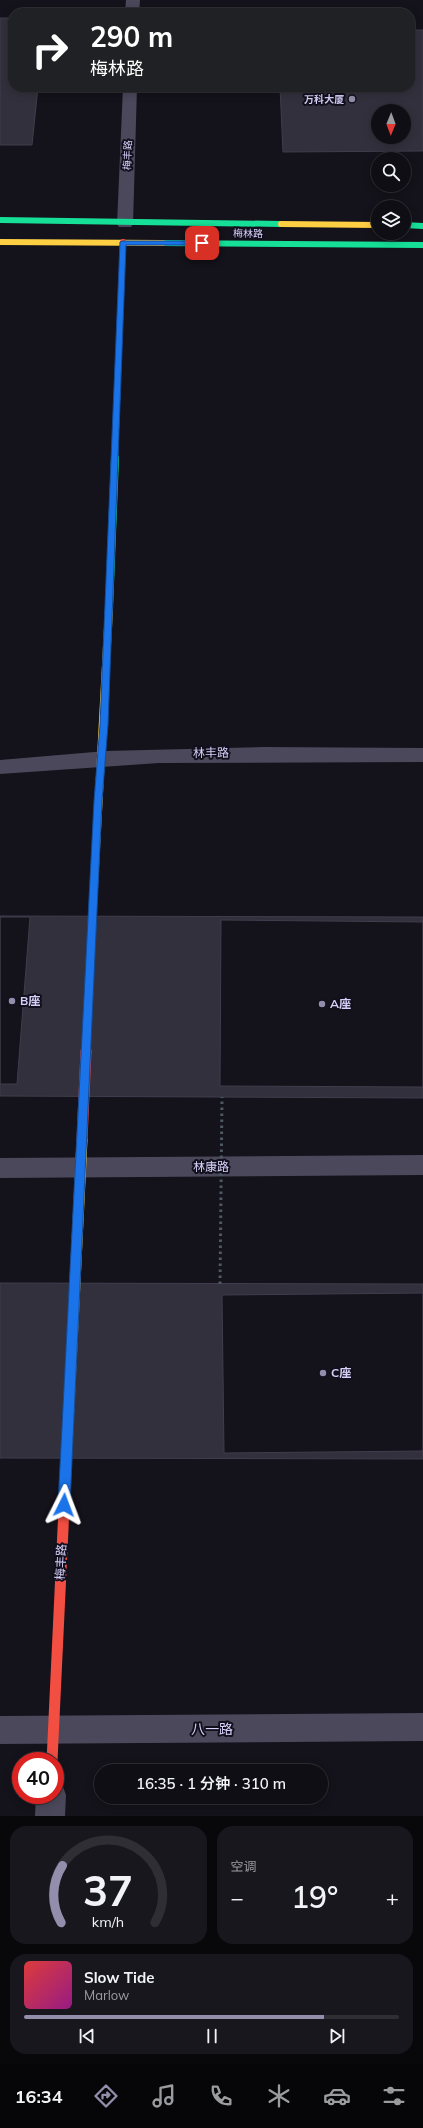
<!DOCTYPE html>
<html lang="zh">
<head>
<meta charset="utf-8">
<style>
  body { margin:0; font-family:Mulish,"Noto Sans SC",sans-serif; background:#18171d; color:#f1f3f6; height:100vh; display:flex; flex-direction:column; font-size:15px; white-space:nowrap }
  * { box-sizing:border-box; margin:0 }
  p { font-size:13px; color:#9b9ca0 }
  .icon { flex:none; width:22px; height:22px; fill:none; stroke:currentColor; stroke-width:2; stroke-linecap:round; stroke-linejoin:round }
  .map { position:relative; height:1816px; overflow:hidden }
  .drawer { display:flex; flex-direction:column; gap:10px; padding:10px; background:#08080b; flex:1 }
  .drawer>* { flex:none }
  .top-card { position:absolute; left:8px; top:8px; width:407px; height:84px; border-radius:16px; box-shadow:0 2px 10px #0003,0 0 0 1px #2f2e34; background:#202124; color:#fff; overflow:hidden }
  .needle { width:26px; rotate:181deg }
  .tools { position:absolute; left:371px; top:104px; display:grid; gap:8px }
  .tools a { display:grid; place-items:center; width:40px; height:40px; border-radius:50%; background:#0f0e14; box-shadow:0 2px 10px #0003,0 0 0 1px #2f2e34; font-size:20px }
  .speed { position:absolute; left:12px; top:1752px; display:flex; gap:8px; font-size:20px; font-weight:700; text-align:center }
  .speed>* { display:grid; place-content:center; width:52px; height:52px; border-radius:50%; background:#0f0e14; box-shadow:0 2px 10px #0003,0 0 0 1px #2f2e34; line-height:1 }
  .speed .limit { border:6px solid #d22; background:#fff; color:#111 }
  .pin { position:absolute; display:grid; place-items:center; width:34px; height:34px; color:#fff; margin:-17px; border-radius:8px; box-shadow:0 2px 6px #0006 }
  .me { position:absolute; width:44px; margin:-22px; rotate:3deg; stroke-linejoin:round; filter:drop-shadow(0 0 3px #0008) }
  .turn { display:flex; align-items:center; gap:14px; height:84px; padding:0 16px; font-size:18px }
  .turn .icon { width:52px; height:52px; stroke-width:2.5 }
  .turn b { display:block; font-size:28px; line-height:34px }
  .big { font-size:30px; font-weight:600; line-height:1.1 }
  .drawer .tile { flex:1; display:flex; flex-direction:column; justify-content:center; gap:6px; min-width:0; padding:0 14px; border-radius:16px; background:#18171d }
  .drawer .dial { align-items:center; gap:0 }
  .dial svg { height:104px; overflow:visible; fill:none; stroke:#2f2e34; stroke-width:7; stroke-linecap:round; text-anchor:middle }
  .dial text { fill:#f1f3f6; stroke:none }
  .song { display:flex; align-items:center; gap:12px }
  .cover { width:48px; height:48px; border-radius:6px; background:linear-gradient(135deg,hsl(0 70% 55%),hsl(310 70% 35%)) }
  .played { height:4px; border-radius:2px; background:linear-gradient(90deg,#938eab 80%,#2f2e34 80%) }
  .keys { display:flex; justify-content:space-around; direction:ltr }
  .heat { display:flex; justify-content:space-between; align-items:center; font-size:22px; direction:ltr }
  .drawer .tiles { flex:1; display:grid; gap:10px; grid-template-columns:1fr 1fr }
  .tile:last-child { grid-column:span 2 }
  .trip { position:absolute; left:94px; top:1764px; width:234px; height:40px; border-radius:20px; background:#0f0e14; box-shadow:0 2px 10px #0003,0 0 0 1px #2f2e34; font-weight:600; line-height:40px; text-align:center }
  .dock { display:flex; height:64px; justify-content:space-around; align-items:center; background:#060608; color:#9b9ca0 }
  .dock .icon { width:28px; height:28px }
  .dock .selected { color:#938eab }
  .dock b { font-size:18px; color:#f1f3f6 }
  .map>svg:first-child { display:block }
</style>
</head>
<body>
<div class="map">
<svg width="423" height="1816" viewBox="0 0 423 1816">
  <rect width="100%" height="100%" fill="#14121a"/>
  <!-- building -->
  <path fill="#32303c" stroke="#413d4d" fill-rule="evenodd" d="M0,18H13V87H38L32,145H0Z
    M410,30H423V151L283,152L280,87H410ZM378,111H404V137H378Z
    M0,916L423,917V1098L0,1096Z
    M0,917H30L17,1084H0Z
    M221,920L423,922V1087L220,1086Z
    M0,1283L423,1284V1459L0,1458Z
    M423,1293V1451L224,1453L222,1295Z"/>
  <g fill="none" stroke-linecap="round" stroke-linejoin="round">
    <!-- street -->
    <path fill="#4a485a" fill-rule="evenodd" d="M126,0H140L139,13H125Z
      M123,87H137L133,224L131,227H119L117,224Z
      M264,747L423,748V762L159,763L0,774V760L106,751Z
      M423,1155V1175L0,1178V1158Z
      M423,1713V1741L0,1744V1716Z
      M55,1782L62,1784L66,1795L65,1816H35L36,1795H55Z"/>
    <!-- fast-far1 -->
    <path stroke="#16e098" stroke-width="6" d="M0,220L281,224
      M404,225L423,226
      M163,243L423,245
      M115,459L118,375"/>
    <!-- fast -->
    <path stroke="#16e098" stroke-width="8" d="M109,609L115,458"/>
    <!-- slow-far2 -->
    <path stroke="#ffcf43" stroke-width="6" d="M281,224L378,225
      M0,242L163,243"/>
    <!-- slow-far1 -->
    <path stroke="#ffcf43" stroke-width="8" d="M94,886L109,609"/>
    <!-- slow -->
    <path stroke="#ffcf43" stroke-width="11" d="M65,1487L82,1140"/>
    <!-- jam-far2 -->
    <path stroke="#f24e42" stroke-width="6" d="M118,375L123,242"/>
    <!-- jam-far1 -->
    <path stroke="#f24e42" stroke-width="8" d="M86,1052L94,886"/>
    <!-- jam -->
    <path stroke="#f24e42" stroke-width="11" d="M82,1140L86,1051
      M52,1761L65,1487"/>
    <!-- path-bridge -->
    <path stroke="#4e5964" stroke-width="3" stroke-dasharray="2.5 3.5" stroke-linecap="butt" d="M220,1284L222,1097"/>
  </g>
  <!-- route -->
  <path fill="#1a73e8" stroke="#114b97" d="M123,241H202L205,243L202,245H126L108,725L102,801L70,1505L68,1508L64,1510L60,1508L58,1505L94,801L100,725L120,242Z"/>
  <!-- markers -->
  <g fill="#938eab" stroke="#120f1d" stroke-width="1.5">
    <circle cx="352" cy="99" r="4"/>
    <circle cx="12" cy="1001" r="4"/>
    <circle cx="322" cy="1004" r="4"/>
    <circle cx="323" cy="1373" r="4"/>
  </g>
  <g text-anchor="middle" stroke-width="4" stroke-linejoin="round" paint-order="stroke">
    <!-- far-poi labels -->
    <g font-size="10" font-weight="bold" fill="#d7d1f9" stroke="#120f1d" text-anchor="end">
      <text x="344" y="103">万科大厦</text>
    </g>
    <!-- far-street labels -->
    <g font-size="10" fill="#d7d1f9" stroke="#120f1d">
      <text transform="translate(127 155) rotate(-88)" y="4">梅丰路</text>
      <text transform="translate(248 233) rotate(1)" y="4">梅林路</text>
    </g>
    <!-- street labels -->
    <g font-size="12" fill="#d7d1f9" stroke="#120f1d">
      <text transform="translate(211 753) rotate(-1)" y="4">林丰路</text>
      <text x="211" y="1171">林康路</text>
      <text transform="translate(61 1562) rotate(-87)" y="4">梅丰路</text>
    </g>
    <!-- poi labels -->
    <g font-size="12" font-weight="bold" fill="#d7d1f9" stroke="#120f1d" text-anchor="start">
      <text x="20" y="1005">B座</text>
      <text x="330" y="1008">A座</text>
      <text x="331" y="1377">C座</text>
    </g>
    <!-- near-street labels -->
    <g font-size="14" fill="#d7d1f9" stroke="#120f1d">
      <text x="212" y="1734">八一路</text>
    </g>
  </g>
</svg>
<div class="tools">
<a><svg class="needle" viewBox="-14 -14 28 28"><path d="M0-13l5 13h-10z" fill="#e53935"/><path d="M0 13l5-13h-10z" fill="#9b9ca0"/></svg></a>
<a><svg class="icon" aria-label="search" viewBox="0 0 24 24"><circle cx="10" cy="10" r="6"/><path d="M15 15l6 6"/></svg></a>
<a><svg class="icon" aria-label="layers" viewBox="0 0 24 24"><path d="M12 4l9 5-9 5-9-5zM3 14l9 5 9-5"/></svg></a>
</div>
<div class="speed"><div class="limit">40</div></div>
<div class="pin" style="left:202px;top:243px;background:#d93025"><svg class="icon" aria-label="arrive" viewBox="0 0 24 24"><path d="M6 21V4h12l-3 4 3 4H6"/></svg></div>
<svg class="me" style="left:64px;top:1505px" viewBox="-20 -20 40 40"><path d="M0-17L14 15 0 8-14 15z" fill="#1a73e8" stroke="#fff" stroke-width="4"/></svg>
<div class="trip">16:35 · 1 分钟 · 310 m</div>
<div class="top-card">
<div class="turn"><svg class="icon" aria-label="right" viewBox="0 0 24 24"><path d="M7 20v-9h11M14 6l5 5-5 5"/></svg><div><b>290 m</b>梅林路</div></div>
</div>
</div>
<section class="drawer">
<div class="tiles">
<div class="tile dial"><svg viewBox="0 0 100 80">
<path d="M14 69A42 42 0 1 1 86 69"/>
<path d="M14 69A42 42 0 0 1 15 25" stroke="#938eab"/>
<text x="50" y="56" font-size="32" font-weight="700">37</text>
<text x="50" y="72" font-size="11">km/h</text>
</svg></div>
<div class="tile"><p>空调</p>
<div class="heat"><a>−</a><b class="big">19°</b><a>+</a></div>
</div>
<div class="tile">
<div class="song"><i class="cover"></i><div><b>Slow Tide</b><p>Marlow</p></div></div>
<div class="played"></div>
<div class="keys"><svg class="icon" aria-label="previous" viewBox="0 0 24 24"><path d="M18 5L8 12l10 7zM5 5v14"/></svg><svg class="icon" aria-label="pause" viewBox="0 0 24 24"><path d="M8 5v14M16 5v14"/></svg><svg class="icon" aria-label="next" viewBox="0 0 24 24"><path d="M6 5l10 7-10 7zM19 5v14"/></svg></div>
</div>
</div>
</section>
<nav class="dock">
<b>16:34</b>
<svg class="icon selected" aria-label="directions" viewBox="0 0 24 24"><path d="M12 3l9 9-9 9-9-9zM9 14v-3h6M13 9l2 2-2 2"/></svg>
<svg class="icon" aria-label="music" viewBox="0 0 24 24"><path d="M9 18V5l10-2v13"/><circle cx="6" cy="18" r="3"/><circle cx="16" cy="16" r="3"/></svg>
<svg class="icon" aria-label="phone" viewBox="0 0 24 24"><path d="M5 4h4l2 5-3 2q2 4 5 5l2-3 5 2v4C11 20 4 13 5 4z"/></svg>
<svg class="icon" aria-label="climate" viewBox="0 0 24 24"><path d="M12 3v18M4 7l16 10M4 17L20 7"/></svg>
<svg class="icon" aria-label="car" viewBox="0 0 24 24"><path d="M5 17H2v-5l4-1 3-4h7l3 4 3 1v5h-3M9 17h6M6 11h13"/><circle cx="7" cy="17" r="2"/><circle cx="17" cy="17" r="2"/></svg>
<svg class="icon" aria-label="filters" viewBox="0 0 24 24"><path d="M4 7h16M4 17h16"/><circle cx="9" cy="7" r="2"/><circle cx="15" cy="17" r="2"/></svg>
</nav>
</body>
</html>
